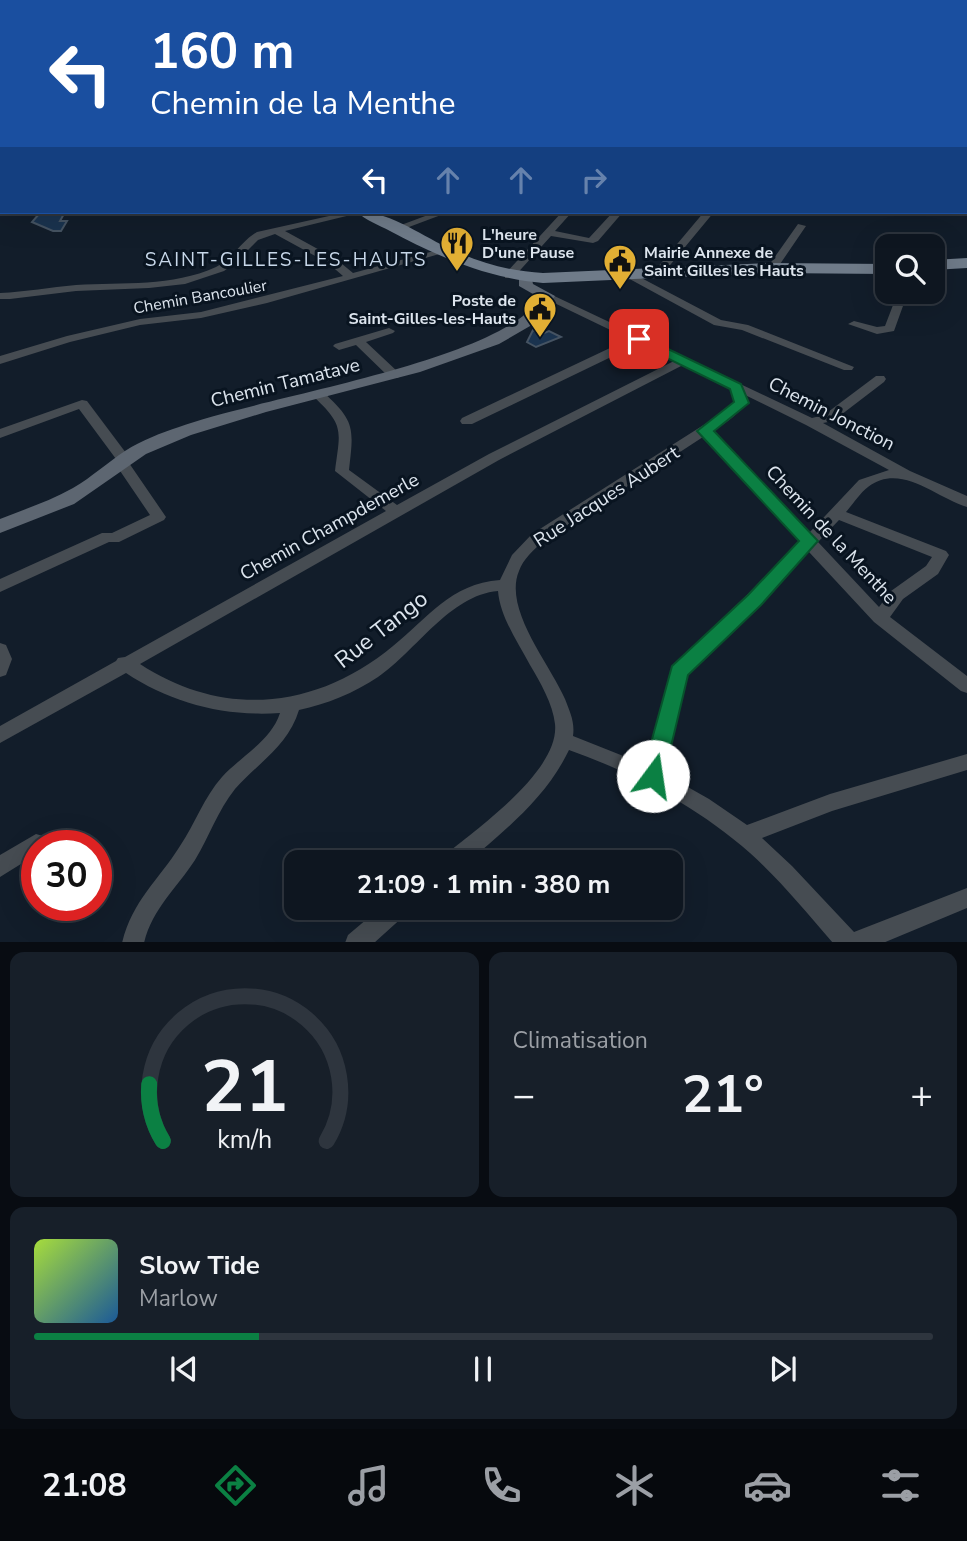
<!DOCTYPE html>
<html lang="fr">
<head>
<meta charset="utf-8">
<style>
  body { margin:0; font-family:"Nunito Sans",sans-serif; background:#171f29; color:#f1f3f6; height:100vh; display:flex; flex-direction:column; font-size:26px; white-space:nowrap }
  * { box-sizing:border-box; margin:0 }
  p { font-size:23px; color:#9b9fa5 }
  .icon { flex:none; width:38px; height:38px; fill:none; stroke:currentColor; stroke-width:2; stroke-linecap:round; stroke-linejoin:round }
  .map { position:relative; height:942px; overflow:hidden }
  .sheet { display:flex; flex-direction:column; gap:10px; padding:10px; background:#080c12; flex:1 }
  .sheet>* { flex:none }
  .guide { position:absolute; left:0px; top:0px; width:968px; height:214px; box-shadow:0 7px 28px #0002,0 0 0 2px #2e353e; background:#1a4fa0; color:#fff; overflow:hidden }
  .buttons { position:absolute; left:875px; top:234px; display:grid; gap:14px }
  .buttons a { display:grid; place-items:center; width:70px; height:70px; border-radius:14px; background:#0e1620; box-shadow:0 7px 28px #0002,0 0 0 2px #2e353e; font-size:35px }
  .speed { position:absolute; left:21px; top:830px; display:flex; gap:14px; font-size:35px; font-weight:700; text-align:center }
  .speed>* { display:grid; place-content:center; width:91px; height:91px; border-radius:50%; background:#0e1620; box-shadow:0 7px 28px #0002,0 0 0 2px #2e353e; line-height:1 }
  .speed .limit { border:10px solid #d22; background:#fff; color:#111 }
  .pin { position:absolute; display:grid; place-items:center; width:60px; height:60px; color:#fff; margin:-30px; border-radius:14px; box-shadow:0 4px 10px #0006 }
  .me { position:absolute; width:77px; margin:-38px; rotate:14deg; stroke-linejoin:round; filter:drop-shadow(0 0 5px #0008) }
  .turn { display:flex; align-items:center; gap:24px; height:147px; padding:0 35px; font-size:32px }
  .turn .icon { width:91px; height:91px; stroke-width:2.5 }
  .turn b { display:block; font-size:49px; line-height:60px }
  .lanes { display:flex; align-items:center; height:66px; padding:0 35px; background:#0003; justify-content:center; gap:35px; direction:ltr }
  .lanes .off { opacity:.35 }
  .big { font-size:52px; font-weight:700; line-height:1.1 }
  .sheet .widget { flex:1; display:flex; flex-direction:column; justify-content:center; gap:10px; min-width:0; padding:0 24px; border-radius:14px; background:#171f29 }
  .sheet .dial { align-items:center; gap:0 }
  .dial svg { height:182px; overflow:visible; fill:none; stroke:#2e353e; stroke-width:7; stroke-linecap:round; text-anchor:middle }
  .dial text { fill:#f1f3f6; stroke:none }
  .song { display:flex; align-items:center; gap:21px }
  .cover { width:84px; height:84px; border-radius:10px; background:linear-gradient(135deg,hsl(80 70% 55%),hsl(210 70% 35%)) }
  .played { height:7px; border-radius:4px; background:linear-gradient(90deg,#0b8043 25%,#2e353e 25%) }
  .keys { display:flex; justify-content:space-around; direction:ltr }
  .heat { display:flex; justify-content:space-between; align-items:center; font-size:38px; direction:ltr }
  .sheet .tiles { flex:1; display:grid; gap:10px; grid-template-columns:1fr 1fr }
  .widget:last-child { grid-column:span 2 }
  .trip { position:absolute; left:284px; top:850px; width:399px; height:70px; border-radius:14px; background:#0e1620; box-shadow:0 7px 28px #0002,0 0 0 2px #2e353e; font-weight:700; line-height:70px; text-align:center }
  .tabs { display:flex; height:112px; justify-content:space-around; align-items:center; background:#06090d; color:#9b9fa5 }
  .tabs .icon { width:49px; height:49px }
  .tabs .selected { color:#0b8043 }
  .tabs b { font-size:32px; color:#f1f3f6 }
  .map>svg:first-child { display:block }
</style>
</head>
<body>
<div class="map">
<svg width="967" height="943" viewBox="0 0 967 943">
  <rect width="100%" height="100%" fill="#121d2a"/>
  <!-- building -->
  <path fill="#1a334f" stroke="#455362" stroke-width="2" d="M46,212H65L60,221H67L61,231H53L32,222L39,214Z
    M533,330L542,334L549,331L561,337L536,347L527,342Z"/>
  <g fill="none" stroke-linecap="round" stroke-linejoin="round">
    <!-- street -->
    <path fill="#464c52" fill-rule="evenodd" d="M598,0H606L595,2Z
      M724,0H730L722,2Z
      M966,8L967,9V13L966,12Z
      M0,16H2V20H0Z
      M966,51H967V55H966Z
      M966,93H967V97H966Z
      M966,127H967V131H966Z
      M966,162H967V168H966Z
      M347,212H363L285,231L336,259L353,273L445,248L450,251L267,303L201,318L140,325L70,342L0,364V356L67,336L140,319L201,312L343,276L328,263L275,234L258,240L235,263L224,271L185,284L149,288L76,291L10,299H0V293C26,292 50,287 76,285C123,282 172,287 216,267C233,259 241,241 257,232Z
      M436,212H449L401,230L393,228Z
      M562,212H572L555,231L589,238L613,212H623L598,241L593,243L551,236L513,278H505V274Z
      M704,212H714L666,270L665,275H657V268Z
      M798,224L806,226L776,270H768L767,268Z
      M630,272L721,320L748,325L854,367L852,370H844L742,330L714,325L626,277V273Z
      M898,292H908L894,331L877,334L848,324L854,321L877,327L885,326Z
      M548,293L812,418L824,415L876,376H884L886,379L884,382L833,421L823,423L910,471L967,496V507C936,498 901,462 868,487C860,493 853,504 846,512L946,551L949,555L938,574L903,599L890,617L967,676V693L961,691L874,622L809,552L687,674L663,773L709,799L747,825L830,794L967,754V770L832,811L762,838L792,866L854,932L967,888V908L883,943H833C806,912 780,880 750,853C698,807 634,773 569,750C546,798 506,829 467,863H441L444,856C476,829 560,771 555,724C553,704 540,682 530,665C518,642 500,617 498,591C450,595 416,651 378,677C354,693 327,704 299,710C288,746 258,763 235,789C218,810 209,837 195,860C177,888 152,909 144,943H122C132,901 158,881 180,846C195,824 204,797 222,777C241,756 271,741 280,713C225,717 171,703 126,673L0,743V726L116,661L118,658L125,657L386,511L335,471C340,431 345,426 314,397L312,394L314,391H322C355,421 354,427 349,470L397,505L489,454L674,361L638,344L472,424H462L460,421L462,418L629,339L544,298V294ZM683,365L730,388L734,402L724,412L532,534L512,555L500,580C450,584 429,617 393,646C317,709 224,719 140,664L499,460ZM745,395L806,425L889,470L859,480L809,533L713,431C726,423 737,415 747,403ZM703,437L801,543L673,666L646,765L573,736C575,722 570,712 565,699C550,664 503,609 519,571C523,559 534,550 542,542ZM839,520L932,557L926,566L891,591L879,607L818,542Z
      M389,328L395,331L393,333L366,342L398,372L400,375L398,378H390L356,345L339,350L333,346L335,344Z
      M82,400L87,401L129,457L131,460L129,463L166,517L164,520L119,542H109L0,592V579L102,533H112L150,515L114,462L116,459L79,409L0,438V429Z
      M0,643L6,645L12,659L6,675L0,677Z
      M36,834L43,836L45,845H37V854L0,877V855Z
      M380,908H408L405,915L374,943H345L348,935Z"/>
    <!-- secondary -->
    <path fill="#5d6671" fill-rule="evenodd" d="M633,0H644L631,2Z
      M836,0H844V2H836Z
      M966,26H967V30H966Z
      M526,274L531,275L533,284L555,296L537,322L499,344L420,372L266,412L191,435L146,454L74,504L0,533V519C25,509 50,501 73,488C92,477 108,462 125,451C142,440 161,433 179,427C256,398 501,362 540,298L519,286V278Z"/>
    <!-- primary -->
    <path fill="#6f7b89" fill-rule="evenodd" d="M0,158H2V166H0Z
      M2,177V186H0V178Z
      M357,212C389,210 423,237 453,250C482,264 511,271 543,273L772,263L887,264V274L772,273L543,283C487,278 439,257 390,231C379,225 365,220 357,212Z
      M967,258V268L933,270V260Z"/>
  </g>
  <!-- route -->
  <path fill="#0b8043" stroke="#07532c" stroke-width="2" d="M639,335L741,384L749,403L714,431L818,541L761,605L688,675L664,776L661,783L653,785L645,783L642,776L672,666L748,595L799,541L697,431L734,402L730,389L634,342V336Z"/>
  <!-- icons -->
  <defs>
    <symbol id="restaurant-pin" viewBox="-11 -11 22 30"><path d="M0 17L-7.5 6A9.5 9.5 0 1 1 7.5 6Z" fill="#e2af34" stroke="#091420"/><path d="M-5-6h1v4h1v-4h1v4h1v-4h1v5L-1.5 .5V6h-2V.5L-5-1ZM5-6V6H3V1.5H1.5Q1.5-4 5-6Z" fill="#111"/></symbol>
    <symbol id="civic-pin" viewBox="-11 -11 22 30"><path d="M0 17L-7.5 6A9.5 9.5 0 1 1 7.5 6Z" fill="#e2af34" stroke="#091420"/><path d="M-.6-6.5H3V-4.5H.6V-3L4-1V1h2V6H-6V1h2V-1L-.6-3ZM-1.2 2.5V6h2.4V2.5Z" fill="#111"/></symbol>
  </defs>
  <g fill-rule="evenodd">
    <use href="#restaurant-pin" x="438" y="224" width="38" height="52"/>
    <use href="#civic-pin" x="601" y="242" width="38" height="52"/>
    <use href="#civic-pin" x="521" y="290" width="38" height="52"/>
  </g>
  <g text-anchor="middle" stroke-width="6" stroke-linejoin="round" paint-order="stroke">
    <!-- far-poi labels -->
    <g font-size="16" font-weight="bold" fill="#dde5ee" stroke="#091420" text-anchor="start">
      <text x="482" y="240">L'heure<tspan x="482" dy="18">D'une Pause</tspan></text>
      <text x="644" y="258">Mairie Annexe de<tspan x="644" dy="18">Saint Gilles les Hauts</tspan></text>
      <text x="516" y="306" text-anchor="end">Poste de<tspan x="516" dy="18">Saint-Gilles-les-Hauts</tspan></text>
    </g>
    <!-- far-street labels -->
    <g font-size="16" fill="#dde5ee" stroke="#091420">
      <text transform="translate(200 296) rotate(-10)" y="6">Chemin Bancoulier</text>
    </g>
    <!-- far-quarter labels -->
    <g font-size="19" letter-spacing="2" fill="#c7d7e9" stroke="#091420">
      <text x="286" y="266">SAINT-GILLES-LES-HAUTS</text>
    </g>
    <!-- street labels -->
    <g font-size="19" fill="#dde5ee" stroke="#091420">
      <text transform="translate(285 382) rotate(-14)" y="7">Chemin Tamatave</text>
      <text transform="translate(832 413) rotate(27)" y="7">Chemin Jonction</text>
      <text transform="translate(606 496) rotate(-33)" y="7">Rue Jacques Aubert</text>
      <text transform="translate(329 526) rotate(-29)" y="7">Chemin Champdemerle</text>
      <text transform="translate(832 534) rotate(47)" y="7">Chemin de la Menthe</text>
    </g>
    <!-- near-street labels -->
    <g font-size="23" fill="#dde5ee" stroke="#091420">
      <text transform="translate(381 629) rotate(-38)" y="8">Rue Tango</text>
    </g>
  </g>
</svg>
<div class="buttons">
<a><svg class="icon" aria-label="search" viewBox="0 0 24 24"><circle cx="10" cy="10" r="6"/><path d="M15 15l6 6"/></svg></a>
</div>
<div class="speed"><div class="limit">30</div></div>
<div class="pin" style="left:639px;top:339px;background:#d93025"><svg class="icon" aria-label="arrive" viewBox="0 0 24 24"><path d="M6 21V4h12l-3 4 3 4H6"/></svg></div>
<svg class="me" style="left:653px;top:776px" viewBox="-20 -20 40 40"><circle r="19" fill="#fff"/><path d="M0-13L10 11 0 6-10 11z" fill="#0b8043"/></svg>
<div class="trip">21:09 · 1 min · 380 m</div>
<div class="guide">
<div class="turn"><svg class="icon" aria-label="left" viewBox="0 0 24 24"><path d="M17 20v-9H6M10 6l-5 5 5 5"/></svg><div><b>160 m</b>Chemin de la Menthe</div></div>
<div class="lanes"><svg class="icon" aria-label="left" viewBox="0 0 24 24"><path d="M17 20v-9H6M10 6l-5 5 5 5"/></svg><svg class="icon off" aria-label="ahead" viewBox="0 0 24 24"><path d="M12 20V5M6 11l6-6 6 6"/></svg><svg class="icon off" aria-label="ahead" viewBox="0 0 24 24"><path d="M12 20V5M6 11l6-6 6 6"/></svg><svg class="icon off" aria-label="right" viewBox="0 0 24 24"><path d="M7 20v-9h11M14 6l5 5-5 5"/></svg></div>
</div>
</div>
<section class="sheet">
<div class="tiles">
<div class="widget dial"><svg viewBox="0 0 100 80">
<path d="M14 69A42 42 0 1 1 86 69"/>
<path d="M14 69A42 42 0 0 1 8 44" stroke="#0b8043"/>
<text x="50" y="56" font-size="32" font-weight="700">21</text>
<text x="50" y="72" font-size="11">km/h</text>
</svg></div>
<div class="widget"><p>Climatisation</p>
<div class="heat"><a>−</a><b class="big">21°</b><a>+</a></div>
</div>
<div class="widget">
<div class="song"><i class="cover"></i><div><b>Slow Tide</b><p>Marlow</p></div></div>
<div class="played"></div>
<div class="keys"><svg class="icon" aria-label="previous" viewBox="0 0 24 24"><path d="M18 5L8 12l10 7zM5 5v14"/></svg><svg class="icon" aria-label="pause" viewBox="0 0 24 24"><path d="M8 5v14M16 5v14"/></svg><svg class="icon" aria-label="next" viewBox="0 0 24 24"><path d="M6 5l10 7-10 7zM19 5v14"/></svg></div>
</div>
</div>
</section>
<nav class="tabs">
<b>21:08</b>
<svg class="icon selected" aria-label="directions" viewBox="0 0 24 24"><path d="M12 3l9 9-9 9-9-9zM9 14v-3h6M13 9l2 2-2 2"/></svg>
<svg class="icon" aria-label="music" viewBox="0 0 24 24"><path d="M9 18V5l10-2v13"/><circle cx="6" cy="18" r="3"/><circle cx="16" cy="16" r="3"/></svg>
<svg class="icon" aria-label="phone" viewBox="0 0 24 24"><path d="M5 4h4l2 5-3 2q2 4 5 5l2-3 5 2v4C11 20 4 13 5 4z"/></svg>
<svg class="icon" aria-label="climate" viewBox="0 0 24 24"><path d="M12 3v18M4 7l16 10M4 17L20 7"/></svg>
<svg class="icon" aria-label="car" viewBox="0 0 24 24"><path d="M5 17H2v-5l4-1 3-4h7l3 4 3 1v5h-3M9 17h6M6 11h13"/><circle cx="7" cy="17" r="2"/><circle cx="17" cy="17" r="2"/></svg>
<svg class="icon" aria-label="filters" viewBox="0 0 24 24"><path d="M4 7h16M4 17h16"/><circle cx="9" cy="7" r="2"/><circle cx="15" cy="17" r="2"/></svg>
</nav>
</body>
</html>
